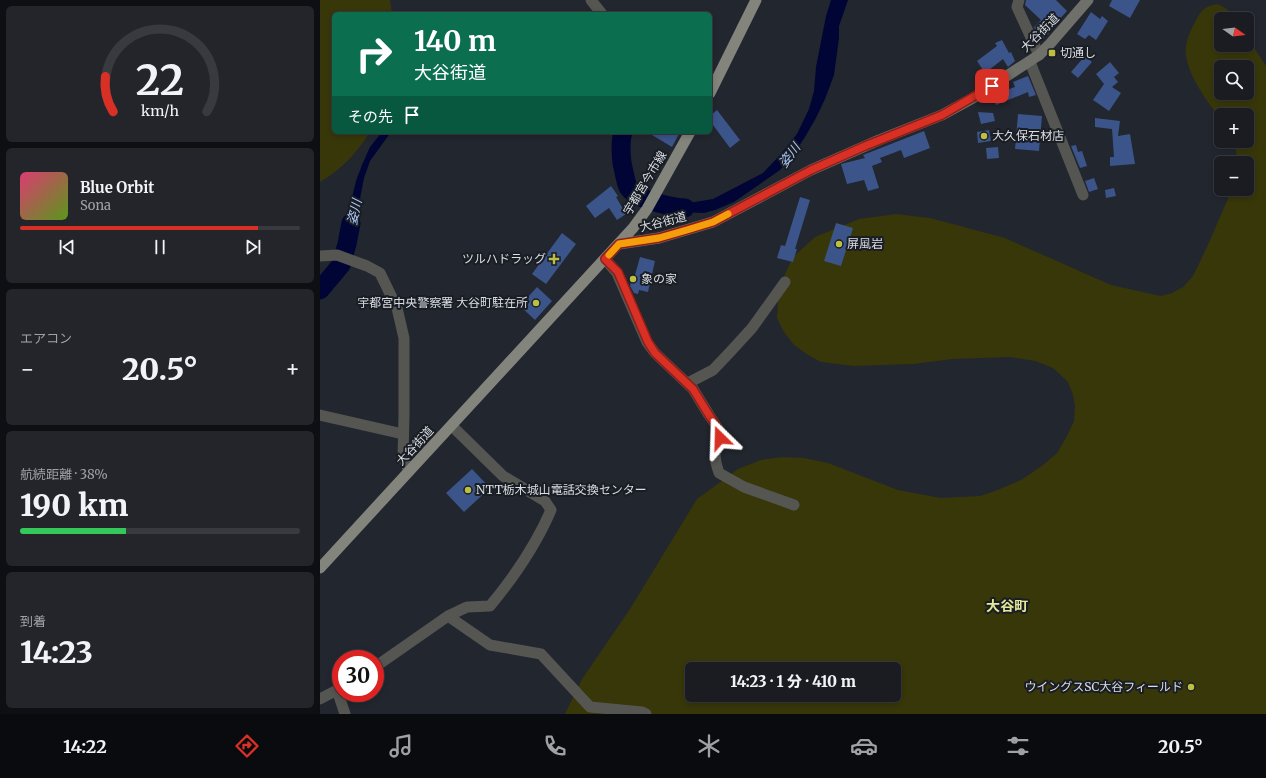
<!DOCTYPE html>
<html lang="ja">
<head>
<meta charset="utf-8">
<style>
  body { margin:0; font-family:Merriweather,"Noto Sans JP",serif; background:#23252a; color:#f1f3f6; height:100vh; display:flex; flex-direction:column; font-size:15px; white-space:nowrap }
  * { box-sizing:border-box; margin:0 }
  p { font-size:13px; color:#9fa1a5 }
  .icon { flex:none; width:22px; height:22px; fill:none; stroke:currentColor; stroke-width:2; stroke-linecap:round; stroke-linejoin:round }
  .map { position:relative; flex:1; overflow:hidden }
  .sheet { display:flex; flex-direction:column; gap:6px; padding:6px; background:#0e0f13; width:320px }
  .sheet>* { flex:none }
  .banner { position:absolute; left:12px; top:12px; width:380px; height:122px; border-radius:6px; box-shadow:0 2px 6px #0003,0 0 0 1px #383a40; background:#0b6e4f; color:#fff; overflow:hidden }
  .needle { width:26px; rotate:104deg }
  .controls { position:absolute; left:894px; top:12px; display:grid; gap:8px }
  .controls a { display:grid; place-items:center; width:40px; height:40px; border-radius:6px; background:#1a1c22; box-shadow:0 2px 6px #0003,0 0 0 1px #383a40; font-size:20px }
  .speed { position:absolute; left:12px; top:650px; display:flex; gap:8px; font-size:20px; font-weight:700; text-align:center }
  .speed>* { display:grid; place-content:center; width:52px; height:52px; border-radius:50%; background:#1a1c22; box-shadow:0 2px 6px #0003,0 0 0 1px #383a40; line-height:1 }
  .speed .limit { border:6px solid #d22; background:#fff; color:#111 }
  .pin { position:absolute; display:grid; place-items:center; width:34px; height:34px; color:#fff; margin:-17px; border-radius:8px; box-shadow:0 2px 6px #0006 }
  .me { position:absolute; width:44px; margin:-22px; rotate:338deg; stroke-linejoin:round; filter:drop-shadow(0 0 3px #0008) }
  .turn { display:flex; align-items:center; gap:14px; height:84px; padding:0 16px; font-size:18px }
  .turn .icon { width:52px; height:52px; stroke-width:2.5 }
  .turn b { display:block; font-size:28px; line-height:34px }
  .then { display:flex; align-items:center; height:38px; padding:0 16px; background:#0003; gap:8px; font-size:15px }
  .big { font-size:30px; font-weight:800; line-height:1.1 }
  .sheet .tile { flex:1; display:flex; flex-direction:column; justify-content:center; gap:6px; min-width:0; padding:0 14px; border-radius:6px; background:#23252a }
  .sheet .dial { align-items:center; gap:0 }
  .dial svg { height:104px; overflow:visible; fill:none; stroke:#383a40; stroke-width:7; stroke-linecap:round; text-anchor:middle }
  .dial text { fill:#f1f3f6; stroke:none }
  .song { display:flex; align-items:center; gap:12px }
  .cover { width:48px; height:48px; border-radius:6px; background:linear-gradient(135deg,hsl(340 70% 55%),hsl(90 70% 35%)) }
  .played { height:4px; border-radius:2px; background:linear-gradient(90deg,#d93025 85%,#383a40 85%) }
  .keys { display:flex; justify-content:space-around; direction:ltr }
  .heat { display:flex; justify-content:space-between; align-items:center; font-size:22px; direction:ltr }
  .charge { height:6px; border-radius:3px; background:linear-gradient(90deg,#34c759 38%,#383a40 0) }
  .trip { position:absolute; left:365px; top:662px; width:216px; height:40px; border-radius:6px; background:#1a1c22; box-shadow:0 2px 6px #0003,0 0 0 1px #383a40; font-weight:800; line-height:40px; text-align:center }
  .dock { display:flex; height:64px; justify-content:space-around; align-items:center; background:#0a0b0e; color:#9fa1a5 }
  .dock .icon { width:28px; height:28px }
  .dock .selected { color:#d93025 }
  .dock b { font-size:18px; color:#f1f3f6 }
  main { display:flex; flex:1; min-height:0 }
  .map>svg:first-child { display:block }
</style>
</head>
<body>
<main>
<section class="sheet">
<div class="tile dial"><svg viewBox="0 0 100 80">
<path d="M14 69A42 42 0 1 1 86 69"/>
<path d="M14 69A42 42 0 0 1 8 42" stroke="#d93025"/>
<text x="50" y="56" font-size="32" font-weight="700">22</text>
<text x="50" y="72" font-size="11">km/h</text>
</svg></div>
<div class="tile">
<div class="song"><i class="cover"></i><div><b>Blue Orbit</b><p>Sona</p></div></div>
<div class="played"></div>
<div class="keys"><svg class="icon" aria-label="previous" viewBox="0 0 24 24"><path d="M18 5L8 12l10 7zM5 5v14"/></svg><svg class="icon" aria-label="pause" viewBox="0 0 24 24"><path d="M8 5v14M16 5v14"/></svg><svg class="icon" aria-label="next" viewBox="0 0 24 24"><path d="M6 5l10 7-10 7zM19 5v14"/></svg></div>
</div>
<div class="tile"><p>エアコン</p>
<div class="heat"><a>−</a><b class="big">20.5°</b><a>+</a></div>
</div>
<div class="tile"><p>航続距離 · 38%</p><b class="big">190 km</b><div class="charge"></div></div>
<div class="tile"><p>到着</p><b class="big">14:23</b></div>
</section>
<div class="map">
<svg width="946" height="714" viewBox="0 0 946 714">
  <rect width="100%" height="100%" fill="#22262e"/>
  <!-- green -->
  <path fill="#373709" fill-rule="evenodd" d="M0,0H70L72,14H14V132H50C37,153 22,169 0,182Z
    M898,4L907,9L914,19H901V45H927V37L946,66V714H245L262,679L310,609L377,499L418,469L441,460L462,457L484,458L508,463L578,490L621,498L660,496L675,491L701,480L723,465L737,453L746,438L754,421L755,407L753,395L748,382L733,368L715,361L690,357L633,359L593,364L534,366L501,362L488,355L474,345L464,332L457,318L458,301L465,274L473,257L495,237L539,219L576,214L610,218L685,238L791,285L841,296L852,293L863,287L873,276L887,247L912,189H927V163H917V155L913,141H927V115H901V121C888,101 870,80 866,56C864,46 869,33 874,24C881,11 883,6 898,4ZM901,67H927V93H901ZM372,669H574V695H372Z"/>
  <!-- water -->
  <path fill="#000536" d="M511,0H528L519,26V38L514,75L505,99L496,118L485,137L471,158L460,170L414,202L395,210L384,213L360,212L338,207L344,196L369,203L393,199L443,173L461,154L477,134L489,109L494,91L496,67L506,16Z
    M62,132H71L50,161L44,178L33,235L28,250L20,247L36,181L42,165L50,147Z
    M297,132H307L305,136C306,161 305,180 326,197L323,204C317,201 311,198 307,193C297,180 295,148 297,132Z"/>
  <g fill="none" stroke-linecap="round" stroke-linejoin="round">
    <!-- river -->
    <path stroke="#000536" stroke-width="19" d="M303,132C300,141 301,154 302,163C304,171 305,180 308,187C315,200 352,207 365,208
      M0,290L21,265L27,244L31,223"/>
  </g>
  <!-- building -->
  <path fill="#3b548a" d="M706,0H736L747,11L728,32L729,33L720,41L714,27L721,20L705,5Z
    M792,0H820L810,18L789,6Z
    M771,12L780,19L782,16L788,21L776,40L769,35L765,39L757,34Z
    M682,40L689,53L691,52L695,61L688,67L683,59L665,73L657,61L677,46L675,43Z
    M765,56L772,62L758,78L751,72Z
    M790,62L799,73L794,77L798,82L792,87L801,93L789,111L773,100L784,84L776,74Z
    M708,76L716,95L709,97L708,92L676,105L672,95L695,87L693,82Z
    M397,110L420,140L410,148L390,121V116Z
    M658,112L673,113L675,121L661,124Z
    M698,114L722,116L719,151L695,149Z
    M775,118L800,121L798,136L810,134L815,164L790,166V157H794L792,129L775,127Z
    M669,130L671,141L658,143L657,132Z
    M604,131L610,148L584,158L581,150L560,158L562,162L552,166L559,188L548,191L544,180L527,184L521,164L545,158L543,155Z
    M327,132H360L352,147Z
    M756,145L758,152L762,151L767,166L760,168L751,146Z
    M678,147L679,158L667,159L666,148Z
    M774,178L778,189L769,192L765,181Z
    M291,186L298,196L296,197L306,214L297,220L289,208L275,218L266,206Z
    M794,188L796,196L786,198L785,190Z
    M480,197L490,200L475,249H477L473,262L457,258L461,245L465,246Z
    M516,223L533,228L521,266L504,261Z
    M242,233L256,244L226,284L212,274Z
    M320,257L335,261L328,292L319,290L318,294L314,293L310,286L313,275H315Z
    M217,287L232,301L215,320L200,306Z
    M152,469L170,488L144,512L126,493Z"/>
  <g fill="none" stroke-linecap="round" stroke-linejoin="round">
    <!-- minor -->
    <path stroke="#555551" stroke-width="11" d="M271,0L282,14
      M699,0L697,7L719,55
      M710,62L763,195
      M0,256L17,255L47,266L60,273L77,308L84,338V415L83,457L89,471
      M285,259L297,273L327,342L335,353L373,389L389,415L399,430L400,438L395,454L396,463L399,473L424,487L474,505
      M368,383L393,370L411,351L432,328L465,282
      M0,415L83,434
      M128,616L170,645L221,654L270,707L322,712L326,714
      M55,667L128,616L147,607L170,606C194,577 216,545 231,510L225,501L183,476L132,426
      M17,690L25,714
      M0,699L21,688"/>
    <!-- secondary -->
    <path stroke="#6f7069" stroke-width="11" d="M299,244L339,238L393,222L491,170L559,140L622,115L653,98L719,55L729,45L768,0"/>
    <!-- primary -->
    <path stroke="#83847b" stroke-width="11" d="M390,93L436,0
      M0,568L313,228L327,209L370,132"/>
  </g>
  <g fill="none" stroke-linecap="round" stroke-linejoin="round">
    <defs>
      <path id="route" d="M400,438L399,430L389,415L373,389L335,353L328,342L298,272L285,259L299,244L339,238L393,222L491,170L545,146L622,115L672,86"/>
    </defs>
    <!-- route casing -->
    <use href="#route" stroke="#8d1f18" stroke-width="10"/>
    <!-- route -->
    <use href="#route" stroke="#d93025" stroke-width="7"/>
    <!-- slow -->
    <path stroke="#f59e0b" stroke-width="7" d="M289,255L299,244L339,238L367,230L393,222L408,214"/>
  </g>
  <!-- markers -->
  <g fill="#bebf42" stroke="#191d24" stroke-width="1.5">
    <rect x="728" y="49" width="8" height="8" rx="2"/>
    <circle cx="664" cy="136" r="4"/>
    <circle cx="519" cy="244" r="4"/>
    <path d="M232 253h4v4h4v4h-4v4h-4v-4h-4v-4h4z"/>
    <circle cx="313" cy="279" r="4"/>
    <circle cx="216" cy="303" r="4"/>
    <circle cx="148" cy="490" r="4"/>
    <circle cx="871" cy="687" r="4"/>
  </g>
  <g text-anchor="middle" stroke-width="4" stroke-linejoin="round" paint-order="stroke">
    <!-- street labels -->
    <g font-size="12" fill="#dadde2" stroke="#191d24">
      <text transform="translate(720 33) rotate(-45)" y="4">大谷街道</text>
      <text transform="translate(325 183) rotate(-59)" y="4">宇都宮今市線</text>
      <text transform="translate(343 222) rotate(-14)" y="4">大谷街道</text>
      <text transform="translate(95 446) rotate(-47)" y="4">大谷街道</text>
    </g>
    <!-- poi labels -->
    <g font-size="12" fill="#dadde2" stroke="#191d24" text-anchor="start">
      <text x="740" y="57">切通し</text>
      <text x="672" y="140">大久保石材店</text>
      <text x="527" y="248">屏風岩</text>
      <text x="226" y="263" text-anchor="end">ツルハドラッグ</text>
      <text x="321" y="283">象の家</text>
      <text x="208" y="307" text-anchor="end">宇都宮中央警察署 大谷町駐在所</text>
      <text x="156" y="494">NTT栃木城山電話交換センター</text>
      <text x="863" y="691" text-anchor="end">ウイングスSC大谷フィールド</text>
    </g>
    <!-- water labels -->
    <g font-size="13" font-style="italic" fill="#b0c9fa" stroke="#191d24">
      <text transform="translate(469 155) rotate(-53)" y="5">姿川</text>
      <text transform="translate(34 212) rotate(-77)" y="5">姿川</text>
    </g>
    <!-- quarter labels -->
    <g font-size="14" font-weight="bold" fill="#e6e899" stroke="#191d24">
      <text x="687" y="611">大谷町</text>
    </g>
  </g>
</svg>
<div class="controls">
<a><svg class="needle" viewBox="-14 -14 28 28"><path d="M0-13l5 13h-10z" fill="#e53935"/><path d="M0 13l5-13h-10z" fill="#9fa1a5"/></svg></a>
<a><svg class="icon" aria-label="search" viewBox="0 0 24 24"><circle cx="10" cy="10" r="6"/><path d="M15 15l6 6"/></svg></a>
<a>+</a>
<a>−</a>
</div>
<div class="speed"><div class="limit">30</div></div>
<div class="pin" style="left:672px;top:86px;background:#d93025"><svg class="icon" aria-label="arrive" viewBox="0 0 24 24"><path d="M6 21V4h12l-3 4 3 4H6"/></svg></div>
<svg class="me" style="left:400px;top:438px" viewBox="-20 -20 40 40"><path d="M0-17L14 15 0 8-14 15z" fill="#d93025" stroke="#fff" stroke-width="4"/></svg>
<div class="trip">14:23 · 1 分 · 410 m</div>
<div class="banner">
<div class="turn"><svg class="icon" aria-label="right" viewBox="0 0 24 24"><path d="M7 20v-9h11M14 6l5 5-5 5"/></svg><div><b>140 m</b>大谷街道</div></div>
<div class="then">その先<svg class="icon" aria-label="arrive" viewBox="0 0 24 24"><path d="M6 21V4h12l-3 4 3 4H6"/></svg></div>
</div>
</div>
</main>
<nav class="dock">
<b>14:22</b>
<svg class="icon selected" aria-label="directions" viewBox="0 0 24 24"><path d="M12 3l9 9-9 9-9-9zM9 14v-3h6M13 9l2 2-2 2"/></svg>
<svg class="icon" aria-label="music" viewBox="0 0 24 24"><path d="M9 18V5l10-2v13"/><circle cx="6" cy="18" r="3"/><circle cx="16" cy="16" r="3"/></svg>
<svg class="icon" aria-label="phone" viewBox="0 0 24 24"><path d="M5 4h4l2 5-3 2q2 4 5 5l2-3 5 2v4C11 20 4 13 5 4z"/></svg>
<svg class="icon" aria-label="climate" viewBox="0 0 24 24"><path d="M12 3v18M4 7l16 10M4 17L20 7"/></svg>
<svg class="icon" aria-label="car" viewBox="0 0 24 24"><path d="M5 17H2v-5l4-1 3-4h7l3 4 3 1v5h-3M9 17h6M6 11h13"/><circle cx="7" cy="17" r="2"/><circle cx="17" cy="17" r="2"/></svg>
<svg class="icon" aria-label="filters" viewBox="0 0 24 24"><path d="M4 7h16M4 17h16"/><circle cx="9" cy="7" r="2"/><circle cx="15" cy="17" r="2"/></svg>
<b>20.5°</b>
</nav>
</body>
</html>
